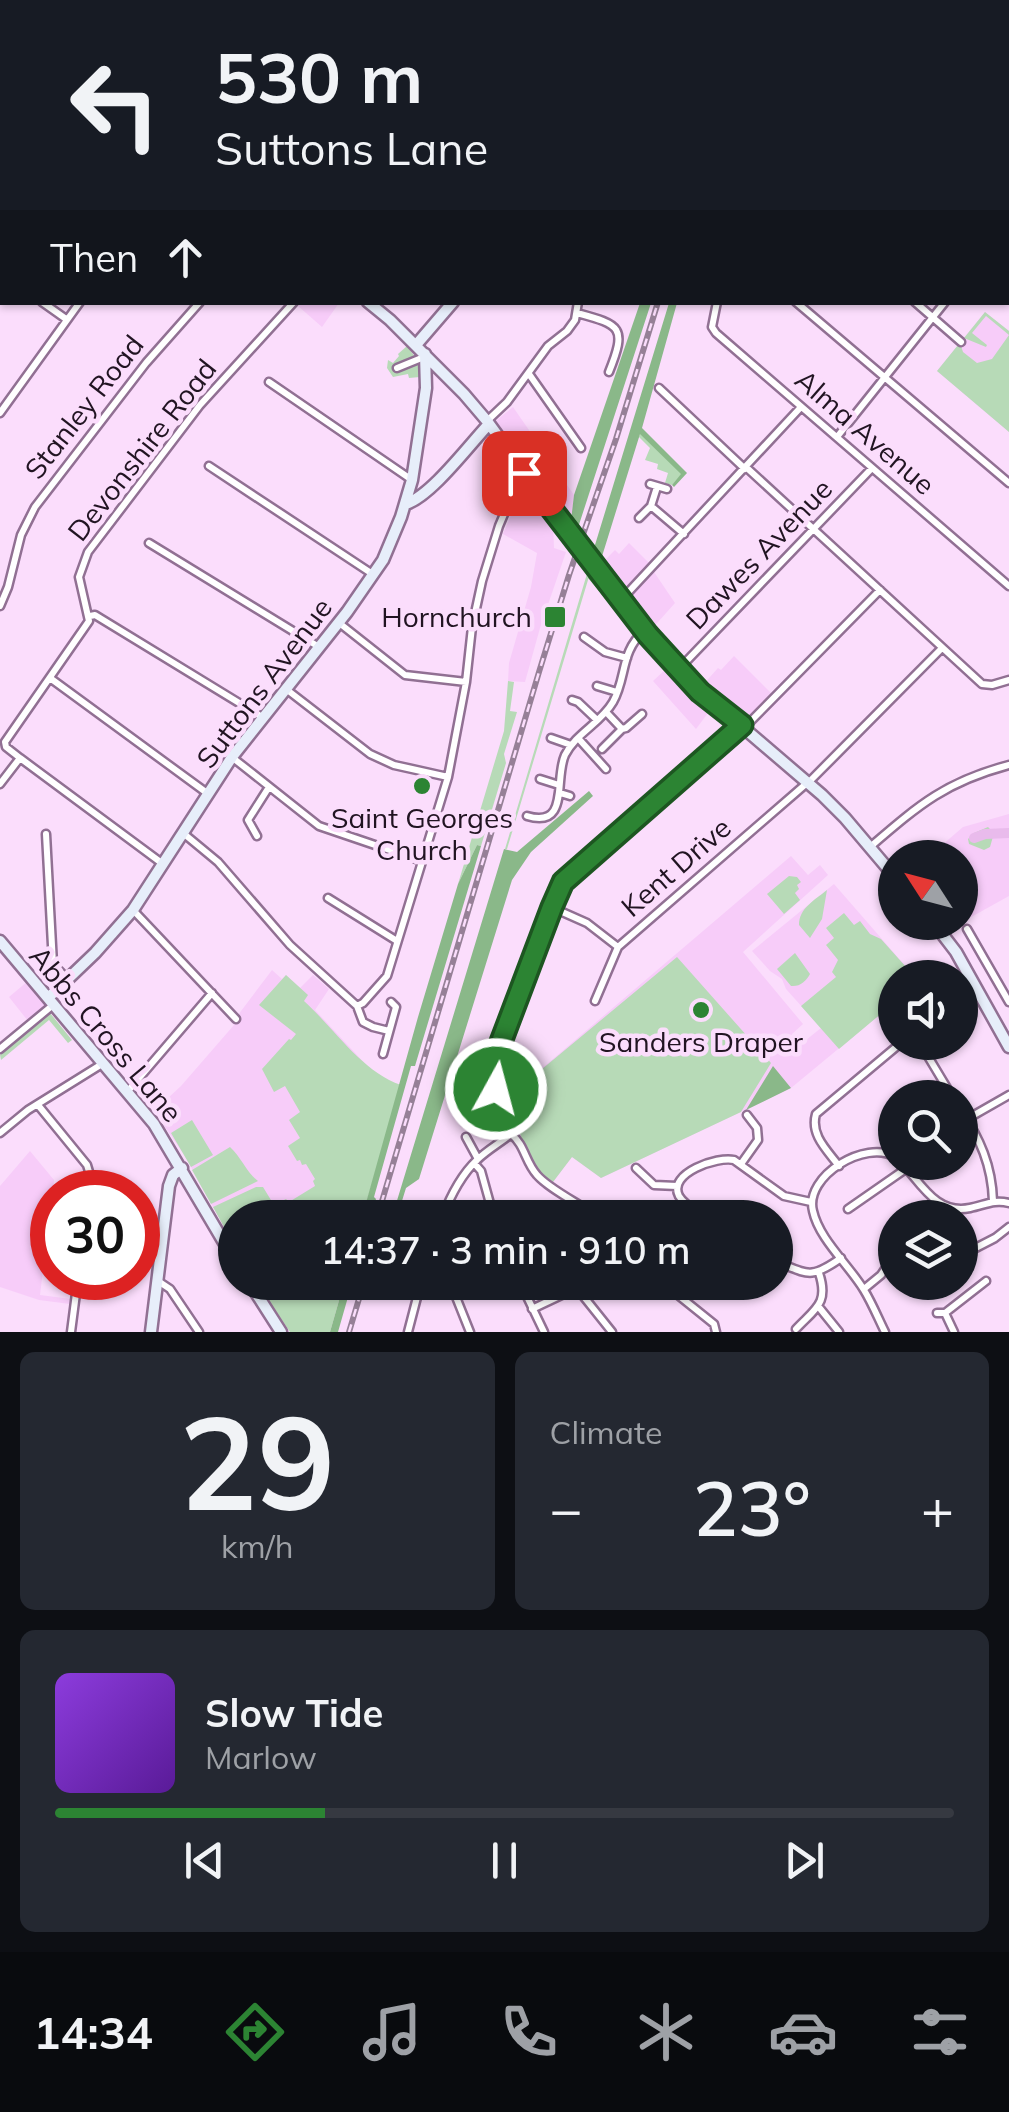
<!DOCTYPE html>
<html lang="en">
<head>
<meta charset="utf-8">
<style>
  body { margin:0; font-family:Mulish,sans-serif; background:#242831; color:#f1f3f6; height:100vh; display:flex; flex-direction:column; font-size:38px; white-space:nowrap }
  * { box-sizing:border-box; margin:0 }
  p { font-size:32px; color:#9ea1a6 }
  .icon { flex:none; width:55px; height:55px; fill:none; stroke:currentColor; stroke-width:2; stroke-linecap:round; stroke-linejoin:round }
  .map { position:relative; height:1332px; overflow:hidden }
  .side { display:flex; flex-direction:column; gap:20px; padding:20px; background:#0d0f14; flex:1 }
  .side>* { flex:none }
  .top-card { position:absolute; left:0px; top:0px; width:1010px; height:305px; box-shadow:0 2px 8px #0004; background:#171b24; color:#f1f3f6; overflow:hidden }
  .needle { width:65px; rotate:306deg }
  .controls { position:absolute; left:878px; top:840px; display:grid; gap:20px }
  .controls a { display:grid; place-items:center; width:100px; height:100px; border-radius:50%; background:#171b24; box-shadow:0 2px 8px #0004; font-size:50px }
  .speed { position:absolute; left:30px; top:1170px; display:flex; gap:20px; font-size:50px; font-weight:700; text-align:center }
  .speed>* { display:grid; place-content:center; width:130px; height:130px; border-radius:50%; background:#171b24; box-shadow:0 2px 8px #0004; line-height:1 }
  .speed .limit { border:15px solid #d22; background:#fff; color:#111 }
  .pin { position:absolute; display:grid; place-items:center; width:85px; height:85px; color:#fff; margin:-42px; border-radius:20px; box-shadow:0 5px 15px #0006 }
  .me { position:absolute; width:110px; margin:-55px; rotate:7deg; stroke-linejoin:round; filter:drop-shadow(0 0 8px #0008) }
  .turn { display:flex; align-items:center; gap:35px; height:210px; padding:0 50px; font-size:45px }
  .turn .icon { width:130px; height:130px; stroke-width:2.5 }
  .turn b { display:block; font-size:70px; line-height:85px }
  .then { display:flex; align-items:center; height:95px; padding:0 50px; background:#0003; gap:20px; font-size:38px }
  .big { font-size:75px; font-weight:600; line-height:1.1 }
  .side .tile { flex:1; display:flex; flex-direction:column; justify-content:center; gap:15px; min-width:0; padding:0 35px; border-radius:15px; background:#242831 }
  .side .dial { align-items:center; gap:0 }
  .dial b { font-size:130px; line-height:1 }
  .song { display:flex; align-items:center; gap:30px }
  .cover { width:120px; height:120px; border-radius:15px; background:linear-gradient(135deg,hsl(270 70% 55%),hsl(270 70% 35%)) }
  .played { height:10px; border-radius:5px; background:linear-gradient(90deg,#2c8433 30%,#363941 30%) }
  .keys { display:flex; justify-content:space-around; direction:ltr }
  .heat { display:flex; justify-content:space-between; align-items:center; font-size:55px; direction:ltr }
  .side .tiles { flex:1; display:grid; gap:20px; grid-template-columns:1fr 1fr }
  .tile:last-child { grid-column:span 2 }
  .trip { position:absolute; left:218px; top:1200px; width:575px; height:100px; border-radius:50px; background:#171b24; box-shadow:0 2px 8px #0004; font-weight:600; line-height:100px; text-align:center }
  .tabs { display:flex; height:160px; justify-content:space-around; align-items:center; background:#090b0e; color:#9ea1a6 }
  .tabs .icon { width:70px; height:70px }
  .tabs .current { color:#2c8433 }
  .tabs b { font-size:45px; color:#f1f3f6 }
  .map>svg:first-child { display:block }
</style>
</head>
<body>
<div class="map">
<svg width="1009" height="1332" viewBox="0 0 1009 1332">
  <rect width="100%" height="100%" fill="#fbddfc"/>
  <!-- built -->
  <path fill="#f7ccf9" d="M301,303V302L339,303L322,327L298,306Z
    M985,312L1009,331V432L937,371Z
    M513,407L574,495L570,529L493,423Z
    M524,484L553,523L554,548L566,552L540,628L525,682L508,681L509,663L531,587L537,553L503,534Z
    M629,543L651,565L623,593H620L600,571L604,561L615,550L619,554Z
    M654,572L675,603L650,631L627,601Z
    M734,656L774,696L746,724L701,687L718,668L721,670Z
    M667,668L711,709L696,729L653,681Z
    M1009,814V896L946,931L939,923L960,922V858H927L963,827Z
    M791,856L808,875L820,865L828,875L743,952L803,1024L792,1034L801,1044L821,1028L786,989L782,979L770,971L752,951L834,884L915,977L895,978V1002L791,1088L601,1178L572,1157L553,1182L547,1178L531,1159L523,1138L517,1132L516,1118L506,1099Z
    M272,970L282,979L286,975L300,988L313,975L329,989L315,1010L371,1070L382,1079L401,1085L362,1217L235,1218V1247L185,1156L154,1111L181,1086L234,1025L232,1023Z
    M28,981L47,1006L28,1021L9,997Z
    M30,1151L54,1180L40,1295L71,1299L70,1304L39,1300L0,1287V1186Z"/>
  <!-- green -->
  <path fill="#b7dab7" d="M985,312L1009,331V432L937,371L958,345L961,346L963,352L977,363L992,359L1009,335L986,316L972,333L987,345L986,347L964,338Z
    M407,346L419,362L420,377L409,378L408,374L393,377L387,368L388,360L393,363L399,356L398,354Z
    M640,433L682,474L672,485L665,483L668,473L657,469L658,464L645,460L650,448L639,437Z
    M589,567L591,570L507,849H505Z
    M508,681L514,682L510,711L517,712L504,754L506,763L481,846L477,845L458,884L504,731Z
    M988,827L994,833L990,847L984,850L969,844L968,839L974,833Z
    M789,876L797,877L801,882L797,885L799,889L795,893L800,900L784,914L767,894Z
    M827,890L822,919L810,938L799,925C799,908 815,900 827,890Z
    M844,913L854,925L860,921L870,934L881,939L915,977L895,978V1002L839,1049L801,1006L836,977L832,972L838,960L826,945L834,938L826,928Z
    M795,953L810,974C806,981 800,987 791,986L777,969Z
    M677,957L771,1063L741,1112L601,1178L572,1157L553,1182C523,1164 521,1126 506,1099Z
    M286,975L308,995L304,1001C334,1028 362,1072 401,1085L362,1217L235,1218V1247L213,1207L256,1187H263L274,1205L286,1199L289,1202L315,1186L313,1181L315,1179L306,1164L302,1165L300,1160L297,1161L288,1146L300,1138L289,1120L300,1112L285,1086L274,1092L262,1069L289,1039L291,1040L296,1034L259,1005Z
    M50,1013L72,1040L68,1043L49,1020L1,1060L0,1055Z
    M192,1120L213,1155L191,1167L171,1133Z
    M230,1147C241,1157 247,1173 258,1181L211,1204L192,1170Z
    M257,1283H344L330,1332H290Z"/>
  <!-- forest -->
  <path fill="#8ab889" d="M307,0H470L468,2H310Z
    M640,303H651L575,537L570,529L574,495Z
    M669,303H677L642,428L687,473L674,487L672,485L681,474L640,434L599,566L591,558Z
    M591,570L633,625L634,633L588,578Z
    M589,791L593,796L531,852L512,880L419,1179L406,1188L397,1217H392L504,849L517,852Z
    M477,845L481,846L415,1066H411L374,1197L376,1199L371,1217H362L418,1017L458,884Z
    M773,1066L791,1088L746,1110Z
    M344,1283H352L338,1332H330Z"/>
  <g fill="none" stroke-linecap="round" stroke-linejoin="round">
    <!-- river -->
    <path stroke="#e9bbec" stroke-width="10" d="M974,838L985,834L1009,833"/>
    <defs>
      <path id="street" d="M900,0L903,2
        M977,0L980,2
        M678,2L679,0
        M796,2V0
        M1008,25L1009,27
        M1008,88L1009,89
        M0,97L2,98
        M0,146L2,147
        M1008,182L1009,183
        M0,206L2,203
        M1008,225L1009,224
        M0,273L2,275
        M1008,280L1009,281
        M0,292L2,288
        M42,302L66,319
        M717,302L712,327L716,333L1009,586
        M796,302L1009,483
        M915,302L961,342
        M577,313C621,325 627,327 609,372
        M397,368L424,357
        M529,374L581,448
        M269,382L412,480
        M659,388L745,469
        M0,413L80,302
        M488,420L507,402L548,346L567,331L575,320L578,302
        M837,437L945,302
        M209,466L374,575
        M747,468L982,684L992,685L1009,680
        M650,484L667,489
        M657,487L651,506L684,534
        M639,518L651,506
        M149,543L319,647
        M621,600L801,407
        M0,606L8,587L21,535L35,507L146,363L200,302
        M90,616L95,615L262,717
        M338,622L405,675L466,682
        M584,637L605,652L627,658
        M678,670L872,468
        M50,678L207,793
        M597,686L617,692
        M286,689L370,754L394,765L448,777
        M572,700L578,702L597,720
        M606,712L622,729
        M745,727L880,590
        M551,738L571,745
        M578,738L606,769
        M602,749L622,729L626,728L642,714
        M20,758L163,864
        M233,758L319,826L422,861
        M540,779L559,785
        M808,783L942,648
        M0,784L20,758L6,747L5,742L89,621L79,577L88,552L200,405L294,302
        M560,793L570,796
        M527,816C570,829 554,779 565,755C576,733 601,723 613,702C627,677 620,652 644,631
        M183,833L218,862L290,945L357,1006L363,1022L373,1027L389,1031
        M46,834L53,964L67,979
        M257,836L248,820L269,787
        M870,847C919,805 945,782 1009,765
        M328,898L397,941
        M551,907L587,923L618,947
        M133,910L236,1019
        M967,929L1009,1002
        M595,1001L618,947L807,783
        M357,1006L363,1003L387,976L448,777L466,682L472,627L482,581L499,526L518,481L524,473
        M913,1042L923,1048L953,1098
        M0,1049L53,1005
        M383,1054L396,1007L391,1002
        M128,1091L212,993
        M933,1098L946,1087
        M38,1105L87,1165L90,1175L88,1192
        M960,1109C980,1138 992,1166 993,1201
        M967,1119L1009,1095
        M0,1133L28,1110L102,1064
        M511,1134C517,1109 488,1092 493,1063L559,889L569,875L742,725
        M511,1134C525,1145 525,1162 537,1175C550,1190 581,1204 599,1218
        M466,1137L478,1159
        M901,1162C921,1183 936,1215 970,1208C985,1205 994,1199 1009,1203
        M474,1163L481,1171L494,1218
        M741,1164L758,1140L757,1128L747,1115
        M839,1166C827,1150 810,1135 816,1114L902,1042
        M636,1168L654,1185L677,1186
        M848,1209L907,1168
        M442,1218C450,1197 461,1175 477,1160C487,1150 500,1143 511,1134
        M706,1218C698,1212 684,1205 679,1196C667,1173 718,1156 734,1160L784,1196L811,1202
        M962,1255L995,1238L1009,1227
        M775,1261C808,1274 810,1280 841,1258
        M158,1281L170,1289L199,1332
        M450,1282L470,1332
        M520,1282L544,1332
        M667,1282L673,1291L714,1324L716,1332
        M864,1289L881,1275L895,1254
        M818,1306L839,1332
        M532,1309L568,1292H580L612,1332
        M937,1313H945L986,1281
        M945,1313L954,1332
        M796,1329C816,1308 829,1303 819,1273
        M71,1332L78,1278
        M408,1332L421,1282
        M885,1332C878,1318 872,1303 864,1290C849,1265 819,1239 813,1211C804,1176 866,1139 895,1157"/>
      <path id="secondary" d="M930,0L933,2
        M574,2L575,0
        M1008,60L1009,61
        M368,302L390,320L464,394L487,421L570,535
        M416,345L453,302
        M406,504C432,495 469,445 489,424
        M599,572L648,635L683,676L822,795L845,818L895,877
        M933,922L956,952L1009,1047
        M0,941L154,1124L235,1261
        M48,998L95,953L133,910L232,757L347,612L383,560L401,517L412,480L426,388L425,354
        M249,1282L281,1332
        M151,1332L169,1186L173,1175L182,1168"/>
      <path id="primary" d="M93,2L96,0
        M0,37H2"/>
    </defs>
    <!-- street casing -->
    <use href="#street" stroke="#917093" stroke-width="11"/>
    <!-- secondary casing -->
    <use href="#secondary" stroke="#917093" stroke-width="15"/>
    <!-- primary casing -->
    <use href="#primary" stroke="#fff" stroke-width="15"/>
    <!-- street -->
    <use href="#street" stroke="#fff" stroke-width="6"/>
    <!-- secondary -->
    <use href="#secondary" stroke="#e7eefa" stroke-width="10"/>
    <!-- primary -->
    <use href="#primary" stroke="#cfdcf6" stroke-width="10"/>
    <defs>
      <path id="rail" d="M745,2V0
        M377,1218L539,672L569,575L616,439L658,302
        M349,1332L364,1282"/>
    </defs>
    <!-- rail casing -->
    <use href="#rail" stroke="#968097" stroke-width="6"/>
    <!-- rail -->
    <use href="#rail" stroke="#fbddfc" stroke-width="2.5" stroke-dasharray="8" stroke-linecap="butt"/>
    <defs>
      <path id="secondary-bridge" d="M570,535L599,572"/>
    </defs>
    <!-- secondary-bridge casing -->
    <use href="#secondary-bridge" stroke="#917093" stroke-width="15" stroke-linecap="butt"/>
    <!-- secondary-bridge -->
    <use href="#secondary-bridge" stroke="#e7eefa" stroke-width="10"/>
  </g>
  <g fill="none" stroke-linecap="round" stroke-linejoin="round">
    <defs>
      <path id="route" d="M496,1089L492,1079L493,1063L552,907L563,882L742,725L700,692L648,635L524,473"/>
    </defs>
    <!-- route casing -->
    <use href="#route" stroke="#1d5621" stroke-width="25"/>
    <!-- route -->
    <use href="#route" stroke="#2c8433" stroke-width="18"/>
  </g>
  <!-- markers -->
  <g fill="#2c8433" stroke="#fbddfc" stroke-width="4">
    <rect x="543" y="605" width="24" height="24" rx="5"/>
    <circle cx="422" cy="786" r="10"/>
    <circle cx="701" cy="1010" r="10"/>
  </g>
  <g text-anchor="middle" stroke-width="9" stroke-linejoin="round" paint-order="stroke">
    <!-- street labels -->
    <g font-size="28" fill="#211422" stroke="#fbddfc">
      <text transform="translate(84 407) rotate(-52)" y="10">Stanley Road</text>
      <text transform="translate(865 432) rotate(41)" y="10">Alma Avenue</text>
      <text transform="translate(142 450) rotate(-52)" y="10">Devonshire Road</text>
      <text transform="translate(759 554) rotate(-46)" y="10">Dawes Avenue</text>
      <text transform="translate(264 683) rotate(-53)" y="10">Suttons Avenue</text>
      <text transform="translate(676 867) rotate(-41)" y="10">Kent Drive</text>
      <text transform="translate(106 1034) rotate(50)" y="10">Abbs Cross Lane</text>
    </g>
    <!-- poi labels -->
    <g font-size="28" fill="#211422" stroke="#fbddfc">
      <text x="532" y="627" text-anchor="end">Hornchurch</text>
      <text x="422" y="828">Saint Georges<tspan x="422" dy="32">Church</tspan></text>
      <text x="701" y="1052">Sanders Draper</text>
    </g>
  </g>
</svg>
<div class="controls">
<a><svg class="needle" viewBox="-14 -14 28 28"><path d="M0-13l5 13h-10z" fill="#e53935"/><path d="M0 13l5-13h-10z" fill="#9ea1a6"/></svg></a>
<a><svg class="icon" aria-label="sound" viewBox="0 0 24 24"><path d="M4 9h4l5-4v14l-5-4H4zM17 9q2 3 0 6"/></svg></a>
<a><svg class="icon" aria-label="search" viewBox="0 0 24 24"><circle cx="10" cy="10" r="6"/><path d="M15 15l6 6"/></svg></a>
<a><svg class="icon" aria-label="layers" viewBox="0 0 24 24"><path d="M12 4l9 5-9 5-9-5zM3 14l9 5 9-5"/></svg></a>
</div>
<div class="speed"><div class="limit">30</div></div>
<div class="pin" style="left:524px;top:473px;background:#d93025"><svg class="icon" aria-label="arrive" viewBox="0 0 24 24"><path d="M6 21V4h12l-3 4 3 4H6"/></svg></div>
<svg class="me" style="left:496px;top:1089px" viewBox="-20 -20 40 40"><circle r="17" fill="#2c8433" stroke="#fff" stroke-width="3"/><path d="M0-11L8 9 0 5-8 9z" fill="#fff"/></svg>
<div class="trip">14:37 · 3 min · 910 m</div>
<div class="top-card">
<div class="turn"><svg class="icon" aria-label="left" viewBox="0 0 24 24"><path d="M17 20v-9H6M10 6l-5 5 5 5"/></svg><div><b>530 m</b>Suttons Lane</div></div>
<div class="then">Then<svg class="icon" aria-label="ahead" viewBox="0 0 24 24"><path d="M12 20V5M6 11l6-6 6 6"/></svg></div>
</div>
</div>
<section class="side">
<div class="tiles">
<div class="tile dial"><b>29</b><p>km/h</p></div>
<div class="tile"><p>Climate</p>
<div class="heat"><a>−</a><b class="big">23°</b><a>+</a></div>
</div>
<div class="tile">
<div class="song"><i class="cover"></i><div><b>Slow Tide</b><p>Marlow</p></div></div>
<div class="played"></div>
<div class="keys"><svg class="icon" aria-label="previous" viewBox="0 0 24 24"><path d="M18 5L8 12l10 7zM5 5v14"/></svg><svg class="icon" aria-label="pause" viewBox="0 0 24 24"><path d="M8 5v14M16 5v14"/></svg><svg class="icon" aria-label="next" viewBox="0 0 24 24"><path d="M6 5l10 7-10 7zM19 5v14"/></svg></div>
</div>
</div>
</section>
<nav class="tabs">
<b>14:34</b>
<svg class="icon current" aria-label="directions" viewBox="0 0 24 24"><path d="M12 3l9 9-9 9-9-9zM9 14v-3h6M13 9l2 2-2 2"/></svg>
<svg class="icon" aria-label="music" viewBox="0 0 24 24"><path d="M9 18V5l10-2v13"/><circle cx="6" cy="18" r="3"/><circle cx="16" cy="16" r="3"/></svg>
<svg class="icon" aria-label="phone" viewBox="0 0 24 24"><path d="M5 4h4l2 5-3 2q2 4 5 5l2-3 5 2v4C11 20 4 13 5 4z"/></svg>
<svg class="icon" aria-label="climate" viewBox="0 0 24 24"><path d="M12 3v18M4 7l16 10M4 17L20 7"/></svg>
<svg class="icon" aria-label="car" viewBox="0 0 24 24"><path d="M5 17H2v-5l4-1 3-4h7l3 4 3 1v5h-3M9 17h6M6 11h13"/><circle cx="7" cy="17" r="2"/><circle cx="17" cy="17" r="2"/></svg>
<svg class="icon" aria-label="filters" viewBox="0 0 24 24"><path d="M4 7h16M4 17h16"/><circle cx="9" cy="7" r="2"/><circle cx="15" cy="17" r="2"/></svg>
</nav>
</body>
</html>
